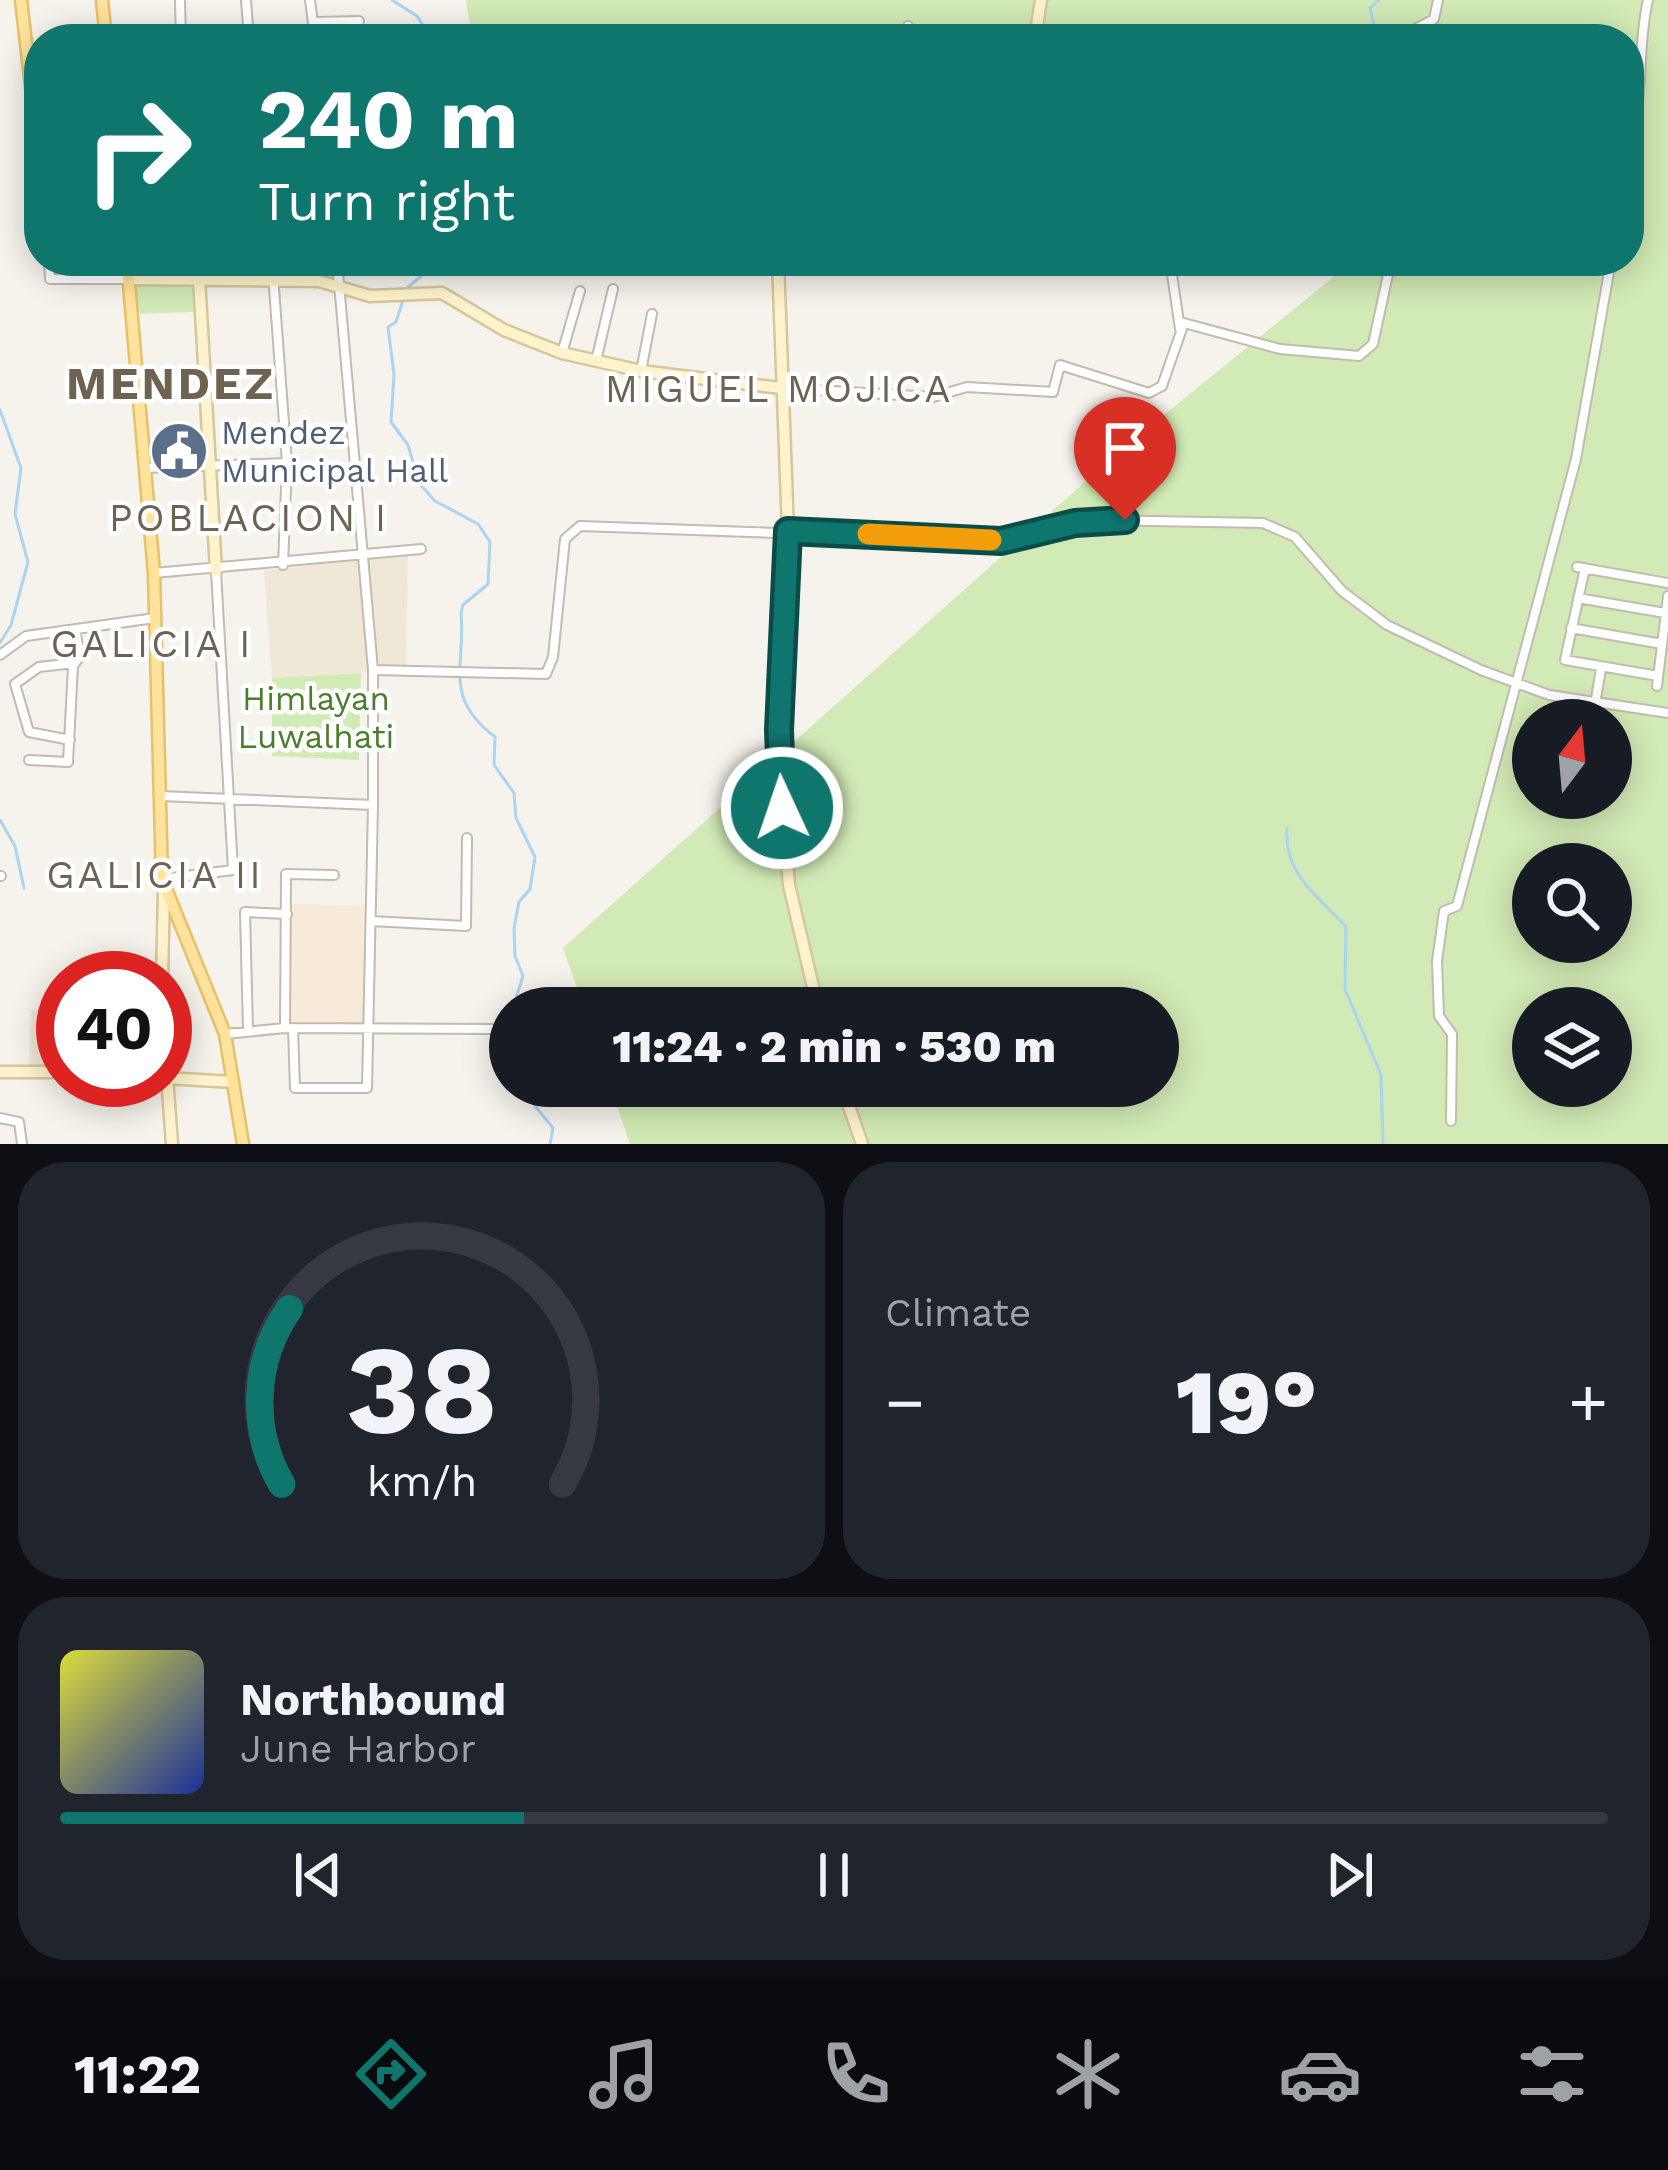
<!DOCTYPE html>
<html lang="en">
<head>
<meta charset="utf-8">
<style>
  body { margin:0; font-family:"Work Sans",sans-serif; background:#20242c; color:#f1f3f6; height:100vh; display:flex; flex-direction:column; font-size:45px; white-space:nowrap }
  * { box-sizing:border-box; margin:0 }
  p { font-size:39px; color:#9ea1a6 }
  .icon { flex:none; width:66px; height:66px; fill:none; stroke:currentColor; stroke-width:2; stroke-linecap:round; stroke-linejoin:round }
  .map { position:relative; height:1144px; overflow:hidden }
  .sheet { display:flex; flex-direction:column; gap:18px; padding:18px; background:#0d0f14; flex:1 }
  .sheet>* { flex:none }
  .top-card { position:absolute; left:24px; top:24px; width:1620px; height:252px; border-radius:48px; box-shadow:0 6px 30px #0003; background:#0f766e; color:#fff; overflow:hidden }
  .needle { width:78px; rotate:16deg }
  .buttons { position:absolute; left:1512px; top:699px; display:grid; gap:24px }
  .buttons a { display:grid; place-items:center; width:120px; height:120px; border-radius:50%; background:#171b24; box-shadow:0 6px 30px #0003; font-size:60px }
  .speed { position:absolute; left:36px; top:951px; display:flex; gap:24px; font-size:60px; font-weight:700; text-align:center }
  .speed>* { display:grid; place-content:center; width:156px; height:156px; border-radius:50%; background:#171b24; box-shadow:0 6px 30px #0003; line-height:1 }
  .speed .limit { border:18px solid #d22; background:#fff; color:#111 }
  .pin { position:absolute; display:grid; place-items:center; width:102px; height:102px; color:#fff; margin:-123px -51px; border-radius:50% 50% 50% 0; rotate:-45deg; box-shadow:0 0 12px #0007 }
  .pin .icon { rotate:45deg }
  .me { position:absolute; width:132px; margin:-66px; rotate:357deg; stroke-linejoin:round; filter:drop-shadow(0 0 9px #0008) }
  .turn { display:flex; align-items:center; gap:42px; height:252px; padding:0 36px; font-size:54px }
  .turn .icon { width:156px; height:156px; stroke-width:2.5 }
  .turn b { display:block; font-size:84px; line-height:102px }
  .big { font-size:90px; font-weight:800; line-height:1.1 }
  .sheet .widget { flex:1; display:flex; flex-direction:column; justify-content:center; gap:18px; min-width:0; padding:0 42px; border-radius:48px; background:#20242c }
  .sheet .dial { align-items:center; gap:0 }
  .dial svg { height:312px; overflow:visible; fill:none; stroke:#363941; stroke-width:7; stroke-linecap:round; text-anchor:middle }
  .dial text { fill:#f1f3f6; stroke:none }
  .song { display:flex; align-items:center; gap:36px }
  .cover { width:144px; height:144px; border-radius:18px; background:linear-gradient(135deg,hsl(60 70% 55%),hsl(230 70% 35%)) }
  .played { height:12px; border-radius:6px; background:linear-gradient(90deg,#0f766e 30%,#363941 30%) }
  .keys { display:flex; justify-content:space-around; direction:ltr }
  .heat { display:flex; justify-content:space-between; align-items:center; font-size:66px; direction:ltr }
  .sheet .tiles { flex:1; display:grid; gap:18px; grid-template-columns:1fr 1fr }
  .widget:last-child { grid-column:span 2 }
  .trip { position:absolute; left:489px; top:987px; width:690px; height:120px; border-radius:60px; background:#171b24; box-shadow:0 6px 30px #0003; font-weight:800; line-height:120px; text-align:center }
  .tabs { display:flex; height:192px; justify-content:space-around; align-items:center; background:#090b0e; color:#9ea1a6 }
  .tabs .icon { width:84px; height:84px }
  .tabs .on { color:#0f766e }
  .tabs b { font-size:54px; color:#f1f3f6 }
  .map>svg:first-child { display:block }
</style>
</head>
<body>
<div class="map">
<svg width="1668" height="1144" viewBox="0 0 1668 1144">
  <rect width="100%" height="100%" fill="#f6f3ec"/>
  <!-- commercial -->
  <path fill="#f7ead8" d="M288,904L370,906L366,1023H287Z"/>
  <!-- education -->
  <path fill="#efe8d6" d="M408,553L406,670L272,678L264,571Z
    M31,1009L63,1010V1066L29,1065Z"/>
  <!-- green -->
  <path fill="#d2eab5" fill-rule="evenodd" d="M466,0H1668V1144H630L610,1086H1158V1008H584L563,948L1115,455L1353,261H1629V39H472ZM1533,720H1611V798H1533ZM1533,864H1611V942H1533ZM1533,1008H1611V1086H1533Z
    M192,282L194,312L136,314L135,285Z
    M361,673L359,760L272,756V678Z"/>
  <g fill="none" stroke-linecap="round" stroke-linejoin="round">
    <!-- stream -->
    <path stroke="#a9d4f2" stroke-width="3" d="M392,0L417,16L432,39
      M1377,39L1370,8L1379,0
      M439,261L407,288L396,322L388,327L394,375L391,422L408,445L419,483L435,501L478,524L490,542L488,584L463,605L461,613C466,667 442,696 495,737L494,765L514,793L516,818L535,857L530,889L519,902L514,928L515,956L523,976L513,1008
      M0,410L21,468L15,514L28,562L11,625L0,643
      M0,820L15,846L24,888
      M1287,829C1284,876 1318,895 1346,927L1345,989L1381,1075L1383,1144
      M510,1018L505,1057L510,1068
      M519,1086L553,1128L550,1144"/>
    <defs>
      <path id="street" d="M180,0L181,39
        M246,0L249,39
        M310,0L315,39
        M313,22L359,21
        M908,26V39
        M1412,39L1415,29L1434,19L1438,0
        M32,95L39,163
        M1629,142C1646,91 1636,53 1648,0
        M49,261L50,279H128
        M272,261L287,463L283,565
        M337,261L373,670V805
        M1170,261L1180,329
        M562,353L580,291
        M596,361L613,289
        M641,371L652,314
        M782,388L933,397L967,387L1053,392L1060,365L1149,393L1162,386L1184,323L1280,349L1359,356L1373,344L1391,261
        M144,468L287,463
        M1577,567L1668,583
        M1585,568L1565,660L1658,676
        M154,573L421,549
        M1578,598L1665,613
        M1571,628L1662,644
        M0,655L26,636L155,618
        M373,670L546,674L553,657L565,539L580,526L1001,541L1096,520L1263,523L1295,537L1342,591L1387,625L1481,670L1549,695L1668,713
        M1657,686L1668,596
        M1595,704L1601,669
        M70,740L29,732L15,684L39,667L75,663
        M29,760L68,762L73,666L80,656L75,629
        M160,796L373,805L367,1088H295L293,1028
        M0,876H1
        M162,879L233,870L216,571
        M371,921L466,926L467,838
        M285,1028L286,874L334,875
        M248,1029L245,912L287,914
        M225,1034L285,1028L495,1029
        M0,1118L19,1122L22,1144
        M1451,1121L1452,1034L1439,1016L1437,961L1444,911L1457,906L1576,459L1611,261"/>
      <path id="secondary" d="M1035,39L1041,0
        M778,261L788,531L779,769L789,885L818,1008
        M199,278L216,571
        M128,279L319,281L370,296L442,293L504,330L562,353L641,371L781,388
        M162,978L164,892
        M165,1050L172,1144
        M0,1072H63
        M165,1078L233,1082
        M842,1086L862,1144"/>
      <path id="primary" d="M21,0L32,95H39
        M102,0L106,39
        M127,261L154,573L162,879L225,1034L243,1144"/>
    </defs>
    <!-- street casing -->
    <use href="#street" stroke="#c2bbae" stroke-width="12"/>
    <!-- secondary casing -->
    <use href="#secondary" stroke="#d6c79b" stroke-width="15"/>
    <!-- primary casing -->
    <use href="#primary" stroke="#e6c16a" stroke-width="15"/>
    <!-- street -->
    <use href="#street" stroke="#fff" stroke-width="8"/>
    <!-- secondary -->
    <use href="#secondary" stroke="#fff3cd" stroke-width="10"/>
    <!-- primary -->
    <use href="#primary" stroke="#ffe39c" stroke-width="10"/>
  </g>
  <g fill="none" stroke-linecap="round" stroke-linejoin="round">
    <defs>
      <path id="route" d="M782,808L779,730L788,531L1001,541L1075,523L1125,520"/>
    </defs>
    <!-- route casing -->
    <use href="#route" stroke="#0a4d48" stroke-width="30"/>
    <!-- route -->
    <use href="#route" stroke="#0f766e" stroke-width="21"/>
    <!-- slow -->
    <path stroke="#f59e0b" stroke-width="21" d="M868,534L991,540"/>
  </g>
  <!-- icons -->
  <defs>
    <symbol id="civic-disc" viewBox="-11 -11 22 22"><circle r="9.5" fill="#5c6f8a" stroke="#fff"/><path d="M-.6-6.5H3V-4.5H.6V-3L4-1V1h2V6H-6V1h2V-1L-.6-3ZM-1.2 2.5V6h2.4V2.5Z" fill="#fff"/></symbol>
  </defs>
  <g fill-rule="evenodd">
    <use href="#civic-disc" x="146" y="418" width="66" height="66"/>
  </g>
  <g text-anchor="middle" stroke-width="9" stroke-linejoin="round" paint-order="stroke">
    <!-- service labels -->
    <g font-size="33" fill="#4e5e75" stroke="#fff" text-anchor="start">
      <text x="221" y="444">Mendez<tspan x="221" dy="38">Municipal Hall</tspan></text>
    </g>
    <!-- park labels -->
    <g font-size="33" fill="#4a7f2a" stroke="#fff">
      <text x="316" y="710">Himlayan<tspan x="316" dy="38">Luwalhati</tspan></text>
    </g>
    <!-- quarter labels -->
    <g font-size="39" letter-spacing="3" fill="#6e6250" stroke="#fff">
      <text x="779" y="402">MIGUEL MOJICA</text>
      <text x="249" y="531">POBLACION I</text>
      <text x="152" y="657">GALICIA I</text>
      <text x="155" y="888">GALICIA II</text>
    </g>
    <!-- district labels -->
    <g font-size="45" font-weight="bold" letter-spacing="3" fill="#6e6250" stroke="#fff">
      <text x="171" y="399">MENDEZ</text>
    </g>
  </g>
</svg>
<div class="buttons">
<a><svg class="needle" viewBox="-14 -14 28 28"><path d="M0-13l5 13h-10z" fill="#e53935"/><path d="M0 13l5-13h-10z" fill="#9ea1a6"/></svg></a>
<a><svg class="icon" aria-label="search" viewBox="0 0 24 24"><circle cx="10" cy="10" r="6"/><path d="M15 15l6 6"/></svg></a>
<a><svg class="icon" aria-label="layers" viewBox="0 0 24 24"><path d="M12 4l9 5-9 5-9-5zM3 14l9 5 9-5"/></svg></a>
</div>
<div class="speed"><div class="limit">40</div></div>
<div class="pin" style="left:1125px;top:520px;background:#d93025"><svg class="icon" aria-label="arrive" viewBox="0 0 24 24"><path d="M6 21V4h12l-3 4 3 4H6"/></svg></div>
<svg class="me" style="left:782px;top:808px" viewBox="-20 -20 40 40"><circle r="17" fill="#0f766e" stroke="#fff" stroke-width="3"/><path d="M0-11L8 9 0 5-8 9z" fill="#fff"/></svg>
<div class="trip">11:24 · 2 min · 530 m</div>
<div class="top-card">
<div class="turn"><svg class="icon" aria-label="right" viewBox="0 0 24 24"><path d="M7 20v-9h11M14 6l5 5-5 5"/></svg><div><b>240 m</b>Turn right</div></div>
</div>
</div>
<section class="sheet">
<div class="tiles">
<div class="widget dial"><svg viewBox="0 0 100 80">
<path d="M14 69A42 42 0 1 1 86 69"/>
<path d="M14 69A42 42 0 0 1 16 24" stroke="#0f766e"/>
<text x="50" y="56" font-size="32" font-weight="700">38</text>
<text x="50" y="72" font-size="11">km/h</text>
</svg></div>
<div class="widget"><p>Climate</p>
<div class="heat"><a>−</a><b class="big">19°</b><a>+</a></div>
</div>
<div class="widget">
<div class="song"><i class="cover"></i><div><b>Northbound</b><p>June Harbor</p></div></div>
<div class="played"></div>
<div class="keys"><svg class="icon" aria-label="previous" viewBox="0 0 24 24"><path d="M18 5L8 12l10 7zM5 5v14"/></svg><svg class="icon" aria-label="pause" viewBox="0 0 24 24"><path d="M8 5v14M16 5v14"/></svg><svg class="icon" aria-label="next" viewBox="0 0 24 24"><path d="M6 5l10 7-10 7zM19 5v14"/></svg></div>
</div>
</div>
</section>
<nav class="tabs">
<b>11:22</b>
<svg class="icon on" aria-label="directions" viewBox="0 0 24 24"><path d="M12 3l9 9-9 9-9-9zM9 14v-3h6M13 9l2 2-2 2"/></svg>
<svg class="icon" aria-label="music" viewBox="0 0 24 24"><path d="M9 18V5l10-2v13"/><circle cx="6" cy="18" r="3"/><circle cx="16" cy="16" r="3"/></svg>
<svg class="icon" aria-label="phone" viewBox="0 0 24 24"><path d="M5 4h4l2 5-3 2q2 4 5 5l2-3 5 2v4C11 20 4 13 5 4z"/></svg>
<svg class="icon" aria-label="climate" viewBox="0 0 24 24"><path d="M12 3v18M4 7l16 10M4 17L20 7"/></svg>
<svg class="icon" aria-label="car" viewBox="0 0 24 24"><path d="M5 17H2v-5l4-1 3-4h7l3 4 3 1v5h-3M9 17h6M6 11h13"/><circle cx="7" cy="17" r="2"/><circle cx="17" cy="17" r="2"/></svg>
<svg class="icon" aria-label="filters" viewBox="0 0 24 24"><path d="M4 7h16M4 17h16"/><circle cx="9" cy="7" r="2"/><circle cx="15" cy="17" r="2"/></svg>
</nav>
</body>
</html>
